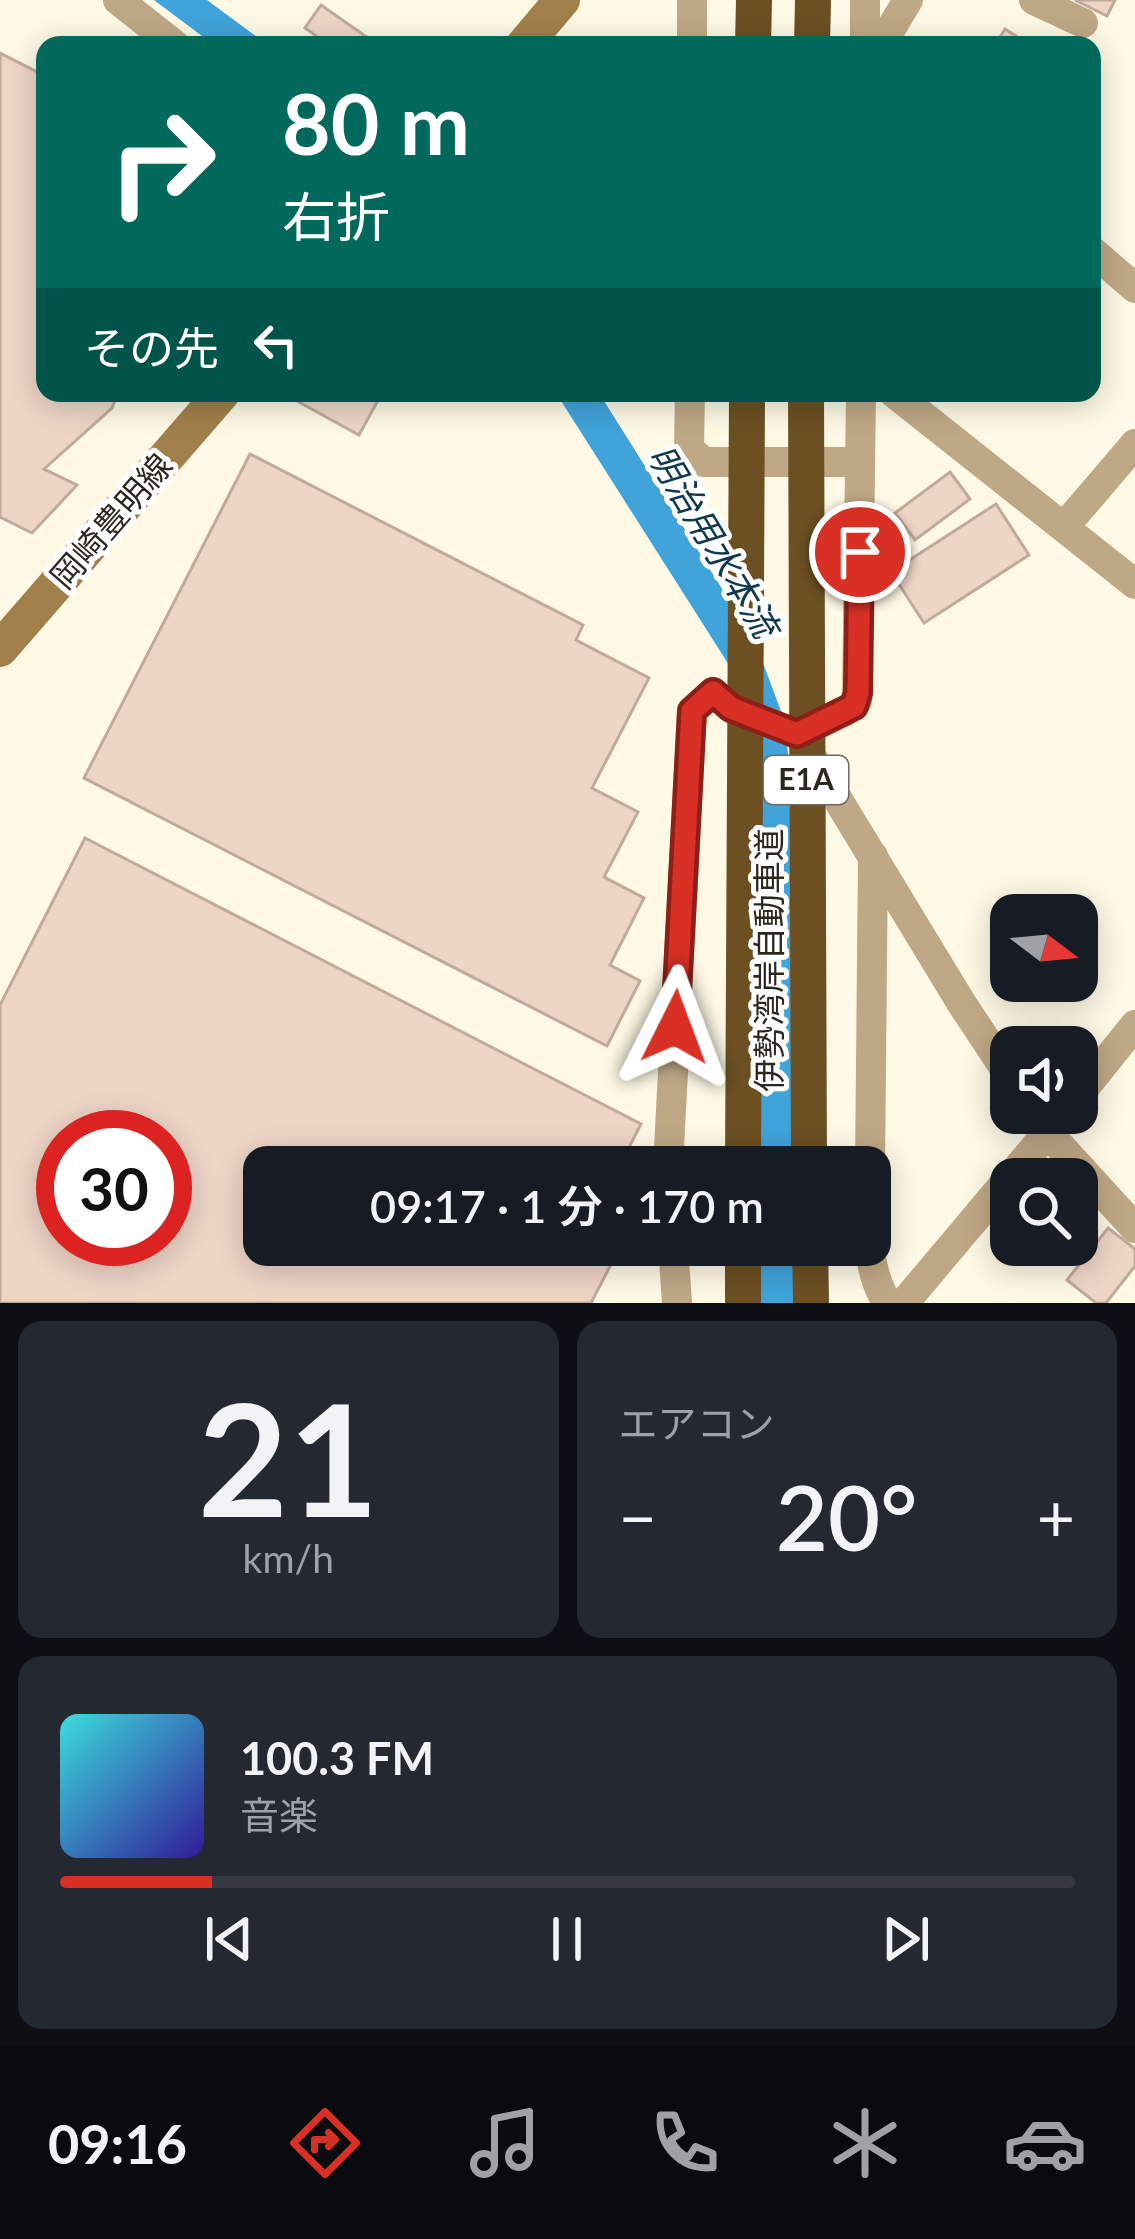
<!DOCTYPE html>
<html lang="ja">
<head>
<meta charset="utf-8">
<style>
  body { margin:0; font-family:Lato,"Noto Sans JP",sans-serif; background:#242831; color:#f1f3f6; height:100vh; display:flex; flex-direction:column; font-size:45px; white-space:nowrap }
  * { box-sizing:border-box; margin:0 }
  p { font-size:39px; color:#9ea1a6 }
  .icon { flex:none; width:66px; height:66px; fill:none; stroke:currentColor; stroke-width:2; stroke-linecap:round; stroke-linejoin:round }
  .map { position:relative; height:1303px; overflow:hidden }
  .panel { display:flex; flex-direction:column; gap:18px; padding:18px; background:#0d0f14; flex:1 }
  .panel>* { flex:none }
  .top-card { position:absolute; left:36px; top:36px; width:1065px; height:366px; border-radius:24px; box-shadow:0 6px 30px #0003; background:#00695c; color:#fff; overflow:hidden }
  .needle { width:78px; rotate:106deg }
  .controls { position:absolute; left:990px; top:894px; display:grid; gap:24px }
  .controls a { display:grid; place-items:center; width:108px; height:108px; border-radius:24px; background:#171b24; box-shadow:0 6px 30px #0003; font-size:60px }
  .speed { position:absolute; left:36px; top:1110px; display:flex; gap:24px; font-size:60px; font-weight:700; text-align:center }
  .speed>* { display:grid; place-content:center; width:156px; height:156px; border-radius:50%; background:#171b24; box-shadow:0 6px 30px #0003; line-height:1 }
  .speed .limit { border:18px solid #d22; background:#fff; color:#111 }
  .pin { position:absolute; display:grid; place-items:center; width:102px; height:102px; color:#fff; margin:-51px; border:6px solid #fff; border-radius:50%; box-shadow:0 3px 12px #0007 }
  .me { position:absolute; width:132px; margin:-66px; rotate:3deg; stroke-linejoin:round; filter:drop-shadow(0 0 9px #0008) }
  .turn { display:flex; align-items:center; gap:42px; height:252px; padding:0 48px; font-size:54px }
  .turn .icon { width:156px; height:156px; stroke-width:2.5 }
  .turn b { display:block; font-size:84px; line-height:102px }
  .then { display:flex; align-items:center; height:114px; padding:0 48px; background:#0003; gap:24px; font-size:45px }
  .big { font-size:90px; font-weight:600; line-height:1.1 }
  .panel .tile { flex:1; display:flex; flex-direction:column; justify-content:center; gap:18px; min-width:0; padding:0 42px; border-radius:24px; background:#242831 }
  .panel .dial { align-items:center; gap:0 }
  .dial b { font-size:156px; line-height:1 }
  .song { display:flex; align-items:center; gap:36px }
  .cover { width:144px; height:144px; border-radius:18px; background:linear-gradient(135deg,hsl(180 70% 55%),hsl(250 70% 35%)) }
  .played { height:12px; border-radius:6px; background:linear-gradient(90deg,#d93025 15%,#363941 15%) }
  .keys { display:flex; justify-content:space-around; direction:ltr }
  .heat { display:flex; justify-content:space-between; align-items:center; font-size:66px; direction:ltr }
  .panel .tiles { flex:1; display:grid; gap:18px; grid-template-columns:1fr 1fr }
  .tile:last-child { grid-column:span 2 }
  .trip { position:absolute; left:243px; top:1146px; width:648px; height:120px; border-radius:24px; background:#171b24; box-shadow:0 6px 30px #0003; font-weight:600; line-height:120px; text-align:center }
  .tab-bar { display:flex; height:192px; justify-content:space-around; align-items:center; background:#090b0e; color:#9ea1a6 }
  .tab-bar .icon { width:84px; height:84px }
  .tab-bar .active { color:#d93025 }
  .tab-bar b { font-size:54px; color:#f1f3f6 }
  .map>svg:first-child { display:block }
</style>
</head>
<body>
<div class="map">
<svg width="1135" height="1303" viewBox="0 0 1135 1303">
  <rect width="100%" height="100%" fill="#fef9e5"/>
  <!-- water -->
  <path fill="#40a4da" d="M154,0H207L268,45H214Z
    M556,393H599L731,603L760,655L785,722L792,799L795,1167H760L729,665Z
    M760,1245H795L796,1303H761Z"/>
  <!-- building -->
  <path fill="#eed6c7" stroke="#c1aa9b" stroke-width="3" fill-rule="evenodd" d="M1075,0H1115L1107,16Z
    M321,5L378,45H329L305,28Z
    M1005,29L1030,45H995Z
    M0,53L45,76V393H118L112,408L44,469L77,485L32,533L0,517Z
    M287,393H382L359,435L286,395Z
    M250,454L583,625L576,640L649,678L592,788L638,812L604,877L644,898L610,965L640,981L607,1046L84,778Z
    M950,472L970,499L915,540L895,513Z
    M996,504L1029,555L924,623L891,572Z
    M85,838L641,1124L619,1167H264V1245H621L591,1303H0V1005ZM63,1137H165V1239H63Z
    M1108,1228L1135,1249V1266L1106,1303H1096L1067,1280Z"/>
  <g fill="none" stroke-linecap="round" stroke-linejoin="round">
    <!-- street -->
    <path stroke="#bfa885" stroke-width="30" d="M118,0L175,45
      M865,0V45
      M1034,0L1083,23
      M692,45V0
      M881,45L908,0
      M1092,251L1135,288
      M690,393L689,448L703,462H860
      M894,393L1135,584
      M1064,527L1135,444
      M798,734L846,711L857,701L861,393
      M1077,1097L1135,1025
      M1035,1113L1048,1133L1135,1228
      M668,1167L692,711L713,692L731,708L798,734L962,1004L1011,1078
      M870,1169L873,856
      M673,1245L677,1303
      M870,1245C871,1267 876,1284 887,1303
      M904,1303L1064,1113"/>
    <!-- secondary -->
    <path stroke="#a2804b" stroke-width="36" d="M524,45L562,0
      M0,649L222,393"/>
    <!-- highway -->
    <path stroke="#6c5022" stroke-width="36" d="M753,45L754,0
      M812,45L813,0
      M810,1245L811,1303
      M743,1303V1245"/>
    <!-- highway-bridge -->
    <path stroke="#6c5022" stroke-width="36" d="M806,393L809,1167
      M743,1167L747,393"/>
  </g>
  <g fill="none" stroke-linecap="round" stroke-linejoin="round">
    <defs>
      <path id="route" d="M675,1027L692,711L713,692L731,708L797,734L854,706L858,693L860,552"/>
    </defs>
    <!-- route casing -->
    <use href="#route" stroke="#8d1f18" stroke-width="30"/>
    <!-- route -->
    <use href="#route" stroke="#d93025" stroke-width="21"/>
  </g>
  <g text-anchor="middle" stroke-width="10" stroke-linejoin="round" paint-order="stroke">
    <!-- shield labels -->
    <rect fill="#fff" stroke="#6b6962" stroke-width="3" x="764" y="756" width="84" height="48" rx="9"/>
    <g font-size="30" font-weight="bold" fill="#2b291f">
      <text x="806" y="790">E1A</text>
    </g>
    <!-- street labels -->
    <g font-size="33" fill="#2b291f" stroke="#fff">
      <text transform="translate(111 521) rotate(-49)" y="12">岡崎豊明線</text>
      <text transform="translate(769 960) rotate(-90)" y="12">伊勢湾岸自動車道</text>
    </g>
    <!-- water labels -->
    <g font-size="36" font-style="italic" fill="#0e394f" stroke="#fff">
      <text transform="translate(713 541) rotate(59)" y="13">明治用水本流</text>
    </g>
  </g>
</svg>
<div class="controls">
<a><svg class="needle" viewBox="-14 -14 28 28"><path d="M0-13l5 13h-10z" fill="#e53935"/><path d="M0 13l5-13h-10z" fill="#9ea1a6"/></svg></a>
<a><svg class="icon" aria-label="sound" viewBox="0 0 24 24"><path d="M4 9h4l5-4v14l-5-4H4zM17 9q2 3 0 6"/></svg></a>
<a><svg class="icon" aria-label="search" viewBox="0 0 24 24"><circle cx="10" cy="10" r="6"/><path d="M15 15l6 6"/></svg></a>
</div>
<div class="speed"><div class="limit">30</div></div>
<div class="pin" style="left:860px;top:552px;background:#d93025"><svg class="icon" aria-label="arrive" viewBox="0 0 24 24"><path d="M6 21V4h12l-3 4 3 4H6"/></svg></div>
<svg class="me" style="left:675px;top:1027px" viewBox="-20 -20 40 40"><path d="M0-17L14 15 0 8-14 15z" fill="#d93025" stroke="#fff" stroke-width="4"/></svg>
<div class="trip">09:17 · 1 分 · 170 m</div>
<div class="top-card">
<div class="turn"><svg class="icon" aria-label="right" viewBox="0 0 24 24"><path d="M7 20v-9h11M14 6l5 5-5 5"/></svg><div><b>80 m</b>右折</div></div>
<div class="then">その先<svg class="icon" aria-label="left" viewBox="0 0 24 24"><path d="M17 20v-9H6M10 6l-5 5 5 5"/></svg></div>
</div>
</div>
<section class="panel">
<div class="tiles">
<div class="tile dial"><b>21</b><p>km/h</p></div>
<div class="tile"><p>エアコン</p>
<div class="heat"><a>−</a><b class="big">20°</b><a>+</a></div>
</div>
<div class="tile">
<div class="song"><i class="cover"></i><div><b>100.3 FM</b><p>音楽</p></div></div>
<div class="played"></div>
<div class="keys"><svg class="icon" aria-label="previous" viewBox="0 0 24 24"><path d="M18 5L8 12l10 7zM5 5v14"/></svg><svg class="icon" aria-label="pause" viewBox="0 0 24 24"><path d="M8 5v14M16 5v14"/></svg><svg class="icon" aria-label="next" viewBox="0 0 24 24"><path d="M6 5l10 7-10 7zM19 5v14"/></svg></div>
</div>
</div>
</section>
<nav class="tab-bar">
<b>09:16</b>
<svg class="icon active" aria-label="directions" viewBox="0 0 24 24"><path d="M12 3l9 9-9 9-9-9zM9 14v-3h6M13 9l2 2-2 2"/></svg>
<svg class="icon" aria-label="music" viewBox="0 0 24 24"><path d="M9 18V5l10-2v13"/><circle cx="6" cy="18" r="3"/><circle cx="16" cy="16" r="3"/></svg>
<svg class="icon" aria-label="phone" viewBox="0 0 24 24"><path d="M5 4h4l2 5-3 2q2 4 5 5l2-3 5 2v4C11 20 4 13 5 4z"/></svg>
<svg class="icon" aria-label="climate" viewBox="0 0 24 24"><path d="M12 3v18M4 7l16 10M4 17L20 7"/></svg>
<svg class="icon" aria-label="car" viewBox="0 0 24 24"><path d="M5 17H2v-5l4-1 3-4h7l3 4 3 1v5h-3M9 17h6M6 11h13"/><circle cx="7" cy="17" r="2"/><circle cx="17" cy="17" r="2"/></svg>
</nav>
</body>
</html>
